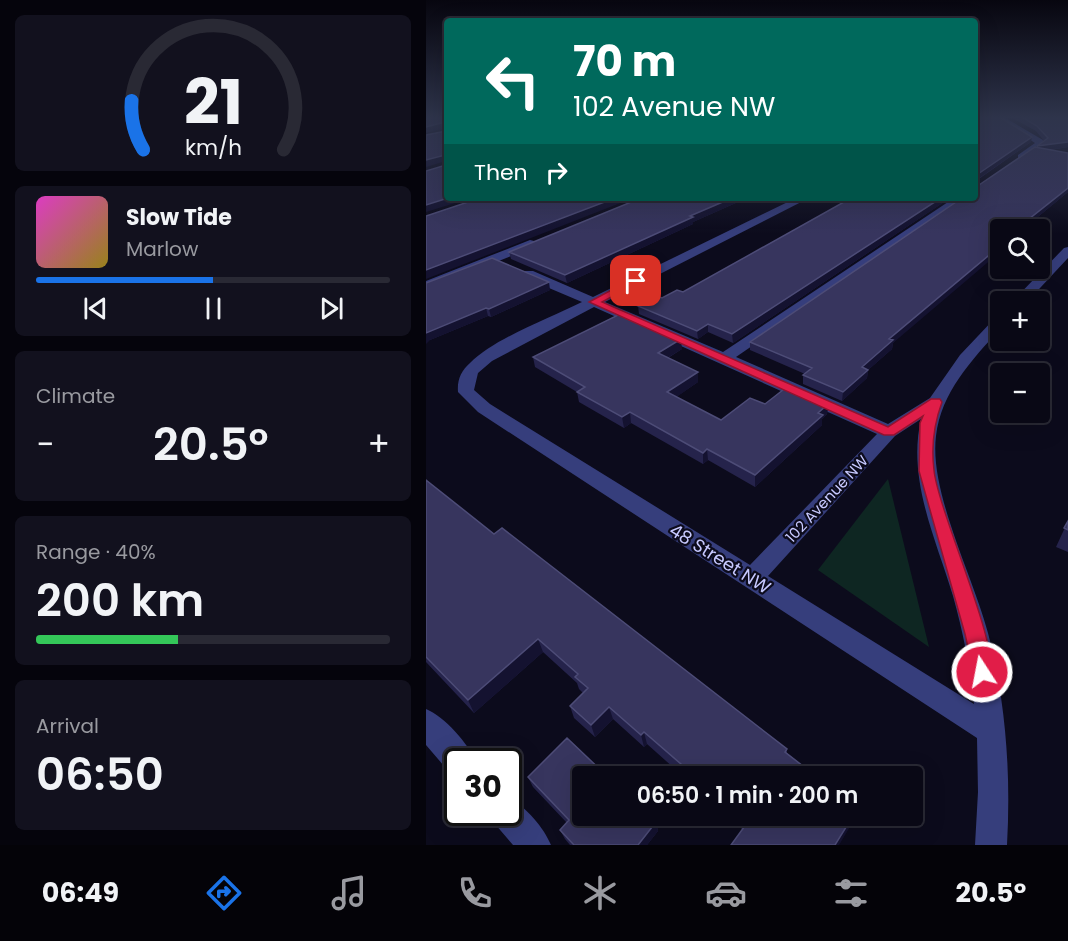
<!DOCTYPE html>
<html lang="en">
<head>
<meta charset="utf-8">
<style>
  body { margin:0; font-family:Poppins,sans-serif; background:#12111e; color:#f1f3f6; height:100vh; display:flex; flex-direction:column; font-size:22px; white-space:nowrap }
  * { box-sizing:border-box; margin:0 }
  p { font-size:20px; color:#999aa0 }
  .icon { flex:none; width:33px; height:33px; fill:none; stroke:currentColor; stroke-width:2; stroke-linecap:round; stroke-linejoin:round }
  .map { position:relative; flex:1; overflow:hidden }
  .drawer { display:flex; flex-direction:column; gap:15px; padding:15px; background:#05040c; width:426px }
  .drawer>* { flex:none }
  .hud { position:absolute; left:18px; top:18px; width:534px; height:183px; border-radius:6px; box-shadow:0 6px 24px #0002,0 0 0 2px #292934; background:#00695c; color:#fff; overflow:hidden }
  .fabs { position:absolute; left:564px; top:219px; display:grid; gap:12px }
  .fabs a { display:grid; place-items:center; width:60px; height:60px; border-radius:6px; background:#090815; box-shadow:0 6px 24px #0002,0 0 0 2px #292934; font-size:30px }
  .speed { position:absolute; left:18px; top:748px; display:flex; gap:12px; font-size:30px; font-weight:700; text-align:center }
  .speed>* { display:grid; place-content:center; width:78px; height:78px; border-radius:50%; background:#090815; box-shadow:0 6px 24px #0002,0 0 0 2px #292934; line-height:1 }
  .speed .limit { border:3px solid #111; border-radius:9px; background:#fff; color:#111 }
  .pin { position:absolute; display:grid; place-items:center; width:51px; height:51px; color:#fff; margin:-26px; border-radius:12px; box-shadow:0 3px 9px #0006 }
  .me { position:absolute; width:66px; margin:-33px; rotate:349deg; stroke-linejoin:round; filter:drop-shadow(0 0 4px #0008) }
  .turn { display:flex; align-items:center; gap:21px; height:126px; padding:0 30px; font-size:27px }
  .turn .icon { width:78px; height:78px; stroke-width:2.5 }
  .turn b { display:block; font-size:42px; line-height:51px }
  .then { display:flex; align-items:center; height:57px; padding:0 30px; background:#0003; gap:12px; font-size:22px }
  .big { font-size:45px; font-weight:600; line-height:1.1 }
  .drawer .card { flex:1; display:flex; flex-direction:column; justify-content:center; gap:9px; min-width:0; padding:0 21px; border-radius:9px; background:#12111e }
  .drawer .dial { align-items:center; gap:0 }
  .dial svg { height:156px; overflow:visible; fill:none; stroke:#292934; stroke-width:7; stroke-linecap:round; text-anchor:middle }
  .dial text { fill:#f1f3f6; stroke:none }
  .song { display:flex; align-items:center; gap:18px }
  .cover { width:72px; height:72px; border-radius:9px; background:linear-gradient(135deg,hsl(310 70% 55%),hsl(50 70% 35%)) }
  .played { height:6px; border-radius:3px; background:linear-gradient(90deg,#1a73e8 50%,#292934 50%) }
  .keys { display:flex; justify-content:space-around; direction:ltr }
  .heat { display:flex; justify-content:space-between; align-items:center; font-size:33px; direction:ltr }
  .charge { height:9px; border-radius:4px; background:linear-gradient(90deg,#34c759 40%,#292934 0) }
  .trip { position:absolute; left:146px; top:766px; width:351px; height:60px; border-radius:6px; background:#090815; box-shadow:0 6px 24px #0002,0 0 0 2px #292934; font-weight:600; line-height:60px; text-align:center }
  .tab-bar { display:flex; height:96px; justify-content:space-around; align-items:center; background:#040308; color:#999aa0 }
  .tab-bar .icon { width:42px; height:42px }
  .tab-bar .current { color:#1a73e8 }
  .tab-bar b { font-size:27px; color:#f1f3f6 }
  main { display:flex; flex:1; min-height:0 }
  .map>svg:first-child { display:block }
</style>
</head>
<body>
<main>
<section class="drawer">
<div class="card dial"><svg viewBox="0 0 100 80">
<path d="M14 69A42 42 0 1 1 86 69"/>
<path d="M14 69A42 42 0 0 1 8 44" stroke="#1a73e8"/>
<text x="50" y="56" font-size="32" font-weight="700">21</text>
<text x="50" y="72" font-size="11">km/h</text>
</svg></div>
<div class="card">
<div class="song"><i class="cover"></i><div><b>Slow Tide</b><p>Marlow</p></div></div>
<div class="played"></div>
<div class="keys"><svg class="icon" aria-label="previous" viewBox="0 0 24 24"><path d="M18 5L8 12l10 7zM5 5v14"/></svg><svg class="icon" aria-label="pause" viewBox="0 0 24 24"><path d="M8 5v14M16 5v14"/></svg><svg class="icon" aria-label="next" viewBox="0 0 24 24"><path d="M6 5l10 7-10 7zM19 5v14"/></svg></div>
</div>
<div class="card"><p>Climate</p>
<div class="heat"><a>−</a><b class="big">20.5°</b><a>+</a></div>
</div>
<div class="card"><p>Range · 40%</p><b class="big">200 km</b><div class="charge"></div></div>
<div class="card"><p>Arrival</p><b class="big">06:50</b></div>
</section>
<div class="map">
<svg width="642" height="845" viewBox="0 0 642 845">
  <rect width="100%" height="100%" fill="#0c0b1c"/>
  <!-- green -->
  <path fill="#0e2622" d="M462,479L503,647L392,570Z"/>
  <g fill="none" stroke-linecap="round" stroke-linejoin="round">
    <!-- minor -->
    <path fill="#363e7c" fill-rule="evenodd" d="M567,116H576L617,140L616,146L598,159H592V155L609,143Z
      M370,198H383L179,302L297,352L528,198H540L310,357L462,424L504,398L534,355L569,318L574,317V329C546,360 515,392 510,436C503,492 547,576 562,633C580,702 585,774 581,845H549L552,792L551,738L52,412L32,392C31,380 35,371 44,363C69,338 124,318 156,302L97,277L96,274L97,271H107L167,297ZM168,307L451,434L324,565L64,404L48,390L52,373L66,361ZM495,419C481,480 510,539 527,596C537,632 544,667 548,704L342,576L469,436Z
      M104,240L108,241V247L0,290V281Z
      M642,247V258L601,302H586L638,248Z
      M0,709C19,717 42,743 50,762H32V775L24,773L0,745Z
      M82,798C100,806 118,828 125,845H87L69,824L64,813H82Z"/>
  </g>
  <!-- wall -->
  <path fill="#25234b" d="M549,116L605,142L550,181V187L610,147L618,141L610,131L588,119L579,116H642V147L625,150L642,153V192L596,230H574L467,343L466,349L442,370L441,378L416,401L377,384V375L379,374L324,350V342L549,198Z
    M215,198H321L267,222V224L141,283L85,259L83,252Z
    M425,198H524L307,343L282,332L272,339L213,314L212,306L257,292Z
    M0,283L124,290L65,317L62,316L4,340Z
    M256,349L242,358L272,382L250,397L295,420L339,404L403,403L401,414L396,419V425L329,487L282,460L277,464L205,423L198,428L153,402L151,392L109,367L107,357Z
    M0,480L68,534L361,749V753L391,777H258L221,744L218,747L187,719L169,737L148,718L144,706L157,693L153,689L151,683L117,652L48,713L0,662Z
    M642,521V552L630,547Z
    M102,777L230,822L232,831L221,845H144L139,839L134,830L141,823L107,787Z
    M302,816H429L428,820L316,829Z"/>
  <!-- shaded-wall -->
  <path fill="#141230" d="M19,122L20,128L0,133V127Z
    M606,137L605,142L549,181V176Z
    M642,142V147L609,152L611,146Z
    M19,155L20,161L0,167V160Z
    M642,188V192L596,230H589Z
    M22,198H45L0,212V205Z
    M189,198H207L0,279V270Z
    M306,198H321L267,222V224L141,283L139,275L264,216Z
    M515,198H524L307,343L306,334Z
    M574,246V252L467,343L466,349L442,370L441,378L416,401L417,392L436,367L463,339Z
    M123,282L124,290L65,317L63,309Z
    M60,308L62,316L4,340L0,344V333Z
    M282,324V332L272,339L271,331Z
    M255,339L256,349L233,363L232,353Z
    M272,372V382L242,403L241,392Z
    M403,403L401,414L396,419V425L329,487V475Z
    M204,412L205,423L198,428L196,417Z
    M281,449L282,460L277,464V453Z
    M112,639L117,652L48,713L42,700Z
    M183,707L187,719L169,737L165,725Z
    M218,732L221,744L218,747L215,735Z
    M427,816H429L428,820L413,845H409Z
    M230,822L232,831L221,845H212Z"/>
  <!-- building -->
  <path fill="#37355e" stroke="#4d4c77" stroke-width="1.5" d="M0,116H21V124L19,122L0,127Z
    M549,116H572L606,137L549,176L550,187L609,147L642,153V188L589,230H574V246L463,339L467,340L436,367L442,370L417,392L377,375L386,368L324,342L536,198H549Z
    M594,116H642V142L611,146L622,138L611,126Z
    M21,127V157L19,155L0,160V135L20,131Z
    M21,160V198H22L0,205V171L20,165Z
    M54,198H189L0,270V216Z
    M215,198H306L264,216L267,217L139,275L83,252Z
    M425,198H515L306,334L282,324L271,331L212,306L231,296L236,298L251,290L257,292Z
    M66,258L123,282L63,309L60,308L0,333V283Z
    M196,313L255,339L232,353L272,372L241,392L295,420L324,398L339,404L362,386L403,403L392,413L397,415L329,475L281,449L277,453L204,412L196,417L151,392L159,387L107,357Z
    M0,480L68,534L76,528L361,749L359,752L391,777H270L218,732L215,735L183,707L165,725L144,706L162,688L149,677L152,674L112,639L42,700L0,657Z
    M642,521V530L638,528Z
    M141,738L182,777H156V816H224L230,822L212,845H148L134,830L143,820L102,777Z
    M313,816H427L409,845H305L321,823Z"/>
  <!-- sky -->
  <linearGradient id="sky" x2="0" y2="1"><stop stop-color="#07060f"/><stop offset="0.5" stop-color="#2e344b"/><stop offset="1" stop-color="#2e344b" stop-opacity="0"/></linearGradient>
  <rect width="642" height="234" fill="url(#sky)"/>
  <!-- route -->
  <path fill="#e11d48" stroke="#92132f" stroke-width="1.5" d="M206,279L215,281L176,302L462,427L505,399H514L516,402C508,424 505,446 508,470C512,511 576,650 564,679L556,682L549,679L539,634L493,471L494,423L497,416L468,435H458L163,302Z"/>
  <g text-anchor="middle" stroke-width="4.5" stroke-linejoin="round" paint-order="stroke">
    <!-- street labels -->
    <g font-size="15" fill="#c7c9ff" stroke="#0c0b1c">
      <text transform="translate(401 499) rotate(-47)" y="5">102 Avenue NW</text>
    </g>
    <!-- near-street labels -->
    <g font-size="18" fill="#c7c9ff" stroke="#0c0b1c">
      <text transform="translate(294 559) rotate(32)" y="6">48 Street NW</text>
    </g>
  </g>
</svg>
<div class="fabs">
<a><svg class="icon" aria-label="search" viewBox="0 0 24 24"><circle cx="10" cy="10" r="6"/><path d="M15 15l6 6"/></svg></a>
<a>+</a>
<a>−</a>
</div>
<div class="speed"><div class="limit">30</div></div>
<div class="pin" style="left:210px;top:281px;background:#d93025"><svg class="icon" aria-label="arrive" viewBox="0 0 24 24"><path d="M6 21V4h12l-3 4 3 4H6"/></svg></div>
<svg class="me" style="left:556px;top:672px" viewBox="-20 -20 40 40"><circle r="17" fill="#e11d48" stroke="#fff" stroke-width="3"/><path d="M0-11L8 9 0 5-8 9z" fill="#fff"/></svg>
<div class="trip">06:50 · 1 min · 200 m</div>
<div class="hud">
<div class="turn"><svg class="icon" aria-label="left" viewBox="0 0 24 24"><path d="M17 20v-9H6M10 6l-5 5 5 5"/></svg><div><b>70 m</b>102 Avenue NW</div></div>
<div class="then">Then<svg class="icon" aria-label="right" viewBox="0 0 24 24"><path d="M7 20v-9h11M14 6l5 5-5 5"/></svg></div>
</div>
</div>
</main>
<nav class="tab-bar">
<b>06:49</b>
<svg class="icon current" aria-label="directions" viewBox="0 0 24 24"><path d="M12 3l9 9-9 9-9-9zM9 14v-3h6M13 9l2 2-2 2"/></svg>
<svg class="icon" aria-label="music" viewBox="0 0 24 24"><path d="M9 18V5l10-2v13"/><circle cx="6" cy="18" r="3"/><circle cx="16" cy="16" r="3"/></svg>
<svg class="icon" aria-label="phone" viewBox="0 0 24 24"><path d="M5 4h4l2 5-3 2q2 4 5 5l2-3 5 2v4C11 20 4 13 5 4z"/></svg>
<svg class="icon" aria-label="climate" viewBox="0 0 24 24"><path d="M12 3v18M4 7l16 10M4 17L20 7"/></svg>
<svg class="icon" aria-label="car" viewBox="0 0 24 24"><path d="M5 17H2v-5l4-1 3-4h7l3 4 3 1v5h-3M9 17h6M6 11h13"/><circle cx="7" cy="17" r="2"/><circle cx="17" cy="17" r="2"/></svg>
<svg class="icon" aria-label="filters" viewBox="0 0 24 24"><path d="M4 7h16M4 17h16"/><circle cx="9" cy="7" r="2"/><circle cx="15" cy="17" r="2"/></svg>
<b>20.5°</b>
</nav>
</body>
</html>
